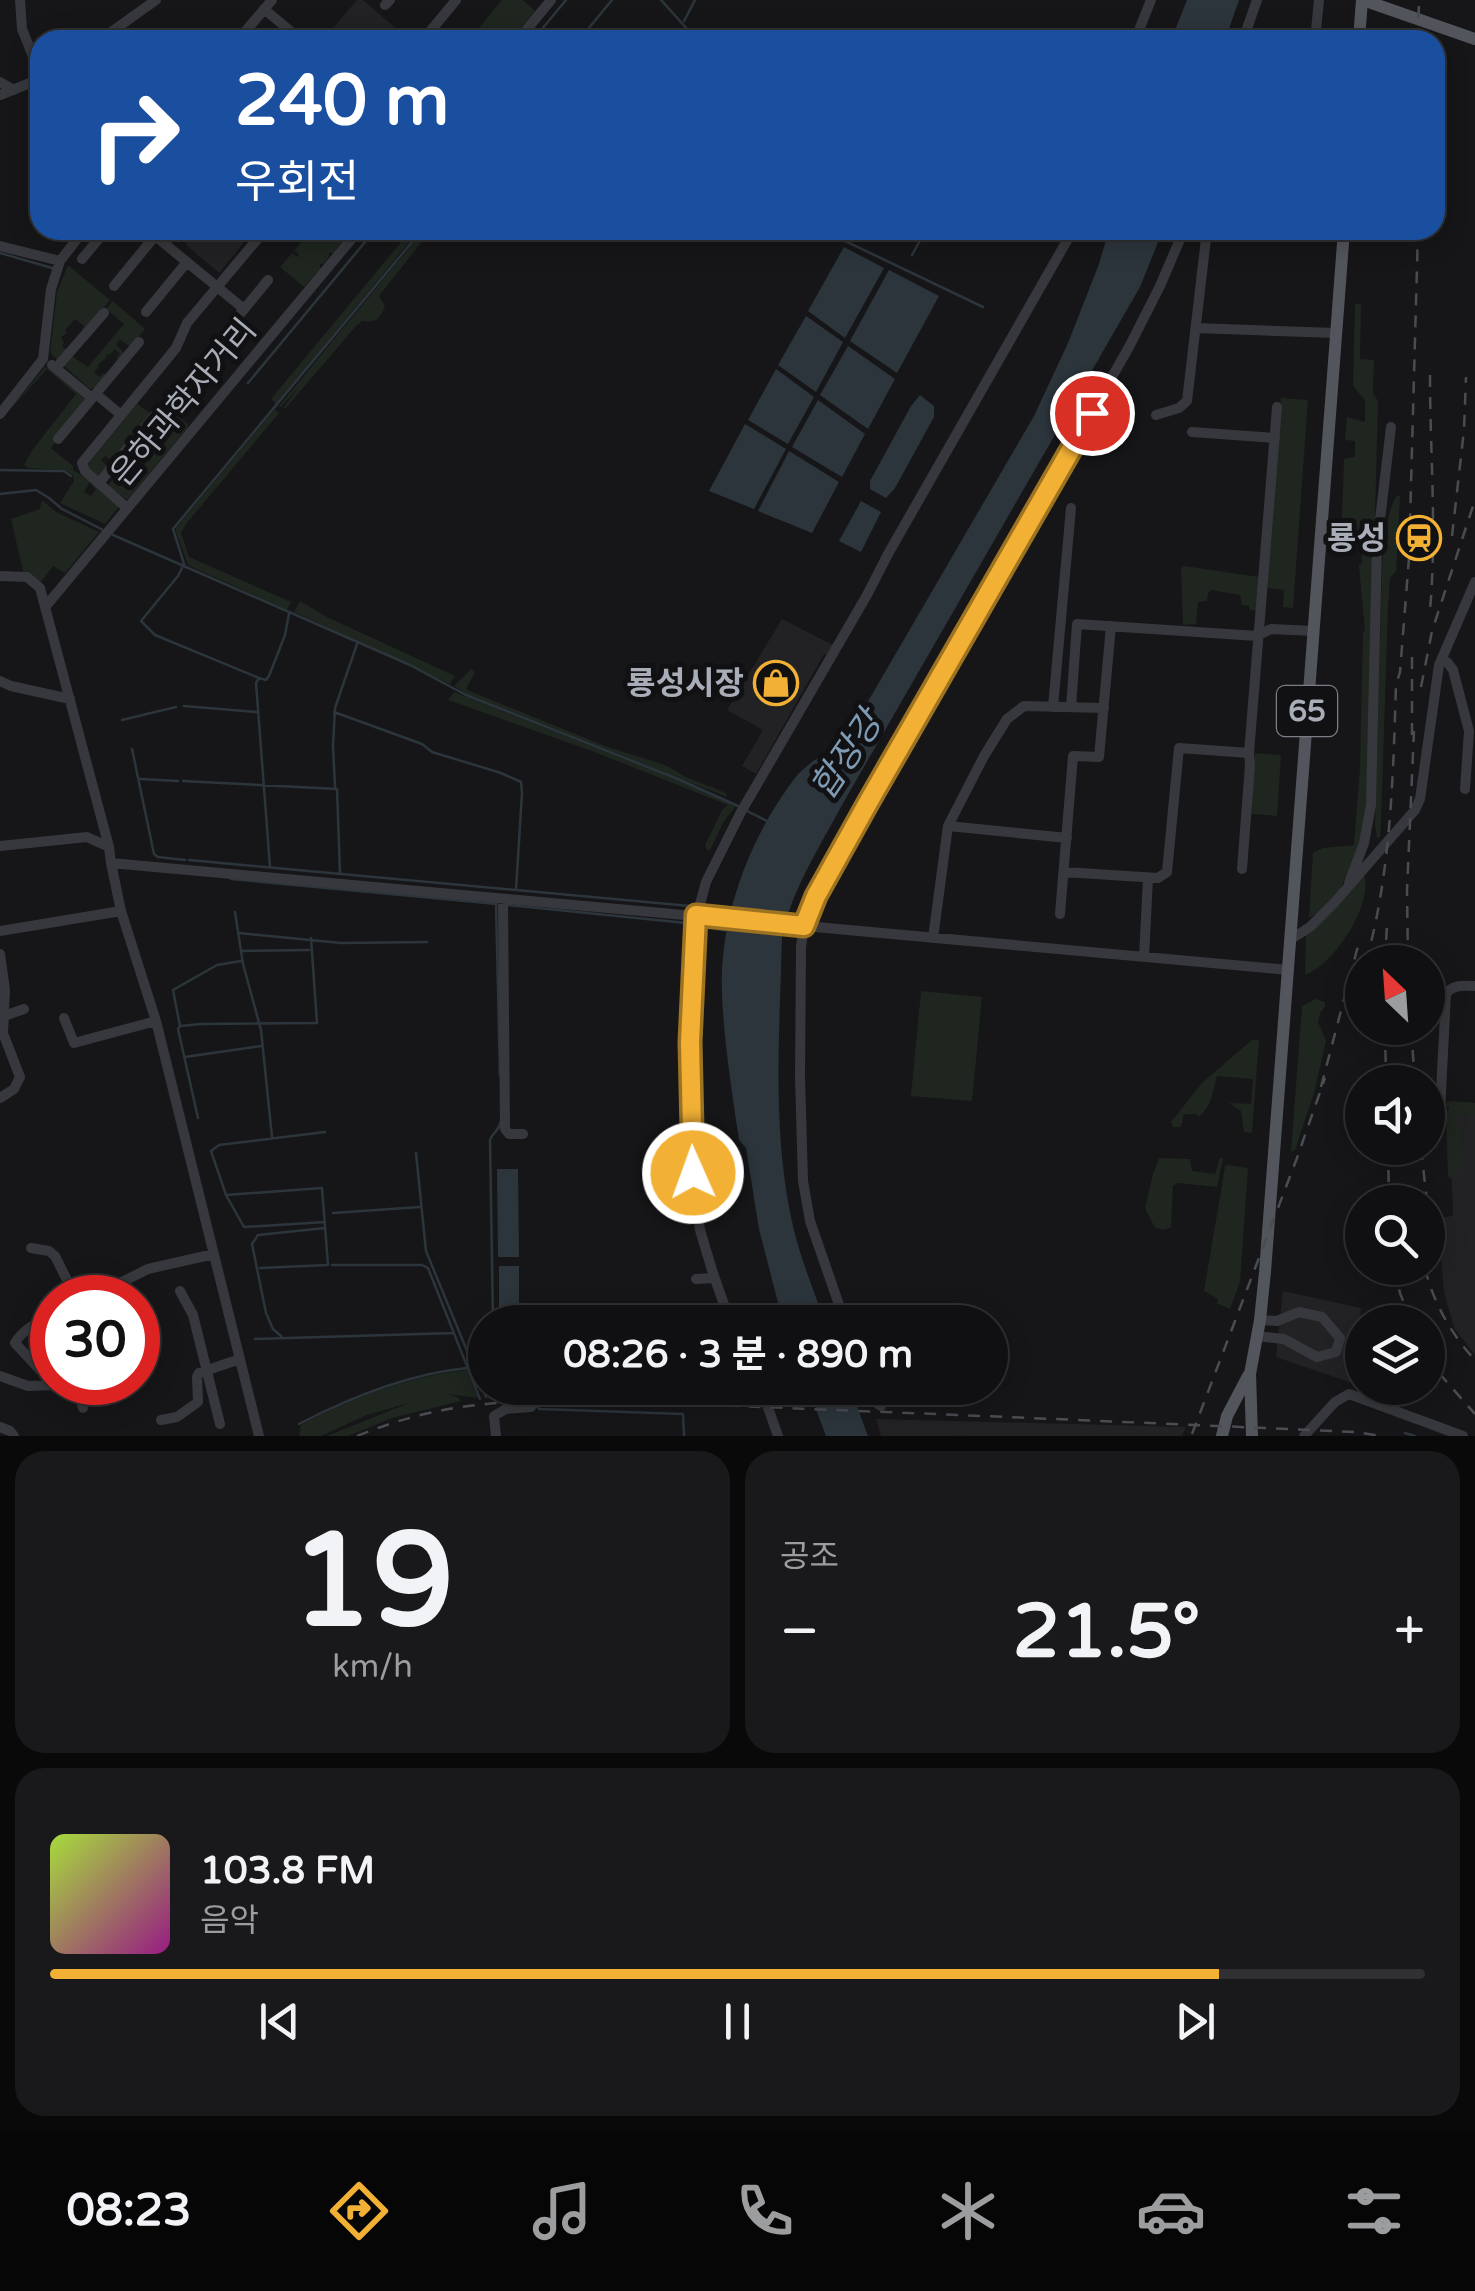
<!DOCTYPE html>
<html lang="ko">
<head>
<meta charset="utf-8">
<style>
  body { margin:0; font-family:"Varela Round","Noto Sans KR",sans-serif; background:#19191b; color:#f1f3f6; height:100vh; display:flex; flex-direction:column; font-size:38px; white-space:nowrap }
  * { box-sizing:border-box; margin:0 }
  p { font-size:32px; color:#9c9d9f }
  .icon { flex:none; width:55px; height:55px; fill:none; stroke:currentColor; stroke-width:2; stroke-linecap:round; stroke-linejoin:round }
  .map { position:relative; height:1436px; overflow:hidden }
  .panel { display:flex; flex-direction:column; gap:15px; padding:15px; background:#09090a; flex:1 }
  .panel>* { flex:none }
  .guide { position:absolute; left:30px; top:30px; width:1415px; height:210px; border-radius:30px; box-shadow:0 5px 25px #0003,0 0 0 2px #303032; background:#1a4fa0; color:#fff; overflow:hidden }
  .needle { width:65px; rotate:335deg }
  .tools { position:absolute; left:1345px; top:945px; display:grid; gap:20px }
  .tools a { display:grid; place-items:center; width:100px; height:100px; border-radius:50%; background:#101012; box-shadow:0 5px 25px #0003,0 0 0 2px #303032; font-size:50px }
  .speed { position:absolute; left:30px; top:1275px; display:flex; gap:20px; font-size:50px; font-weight:700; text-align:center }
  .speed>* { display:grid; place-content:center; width:130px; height:130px; border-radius:50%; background:#101012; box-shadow:0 5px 25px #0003,0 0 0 2px #303032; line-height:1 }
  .speed .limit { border:15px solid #d22; background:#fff; color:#111 }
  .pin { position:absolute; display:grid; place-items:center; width:85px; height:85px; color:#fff; margin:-42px; border:5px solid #fff; border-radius:50%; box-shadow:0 2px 10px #0007 }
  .me { position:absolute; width:110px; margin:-55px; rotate:358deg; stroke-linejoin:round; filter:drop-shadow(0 0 8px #0008) }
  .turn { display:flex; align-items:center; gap:35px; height:210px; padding:0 40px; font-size:45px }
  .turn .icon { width:130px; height:130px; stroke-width:2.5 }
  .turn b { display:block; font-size:70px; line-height:85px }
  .big { font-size:75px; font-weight:700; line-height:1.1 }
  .panel .card { flex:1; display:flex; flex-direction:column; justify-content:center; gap:15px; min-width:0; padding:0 35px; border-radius:30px; background:#19191b }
  .panel .dial { align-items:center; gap:0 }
  .dial b { font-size:130px; line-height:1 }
  .song { display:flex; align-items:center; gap:30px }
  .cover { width:120px; height:120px; border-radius:15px; background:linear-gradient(135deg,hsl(80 70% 55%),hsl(310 70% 35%)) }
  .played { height:10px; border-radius:5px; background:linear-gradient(90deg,#f2b134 85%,#303032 85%) }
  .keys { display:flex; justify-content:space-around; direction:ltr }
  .heat { display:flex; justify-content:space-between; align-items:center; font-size:55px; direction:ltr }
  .panel .tiles { flex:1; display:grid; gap:15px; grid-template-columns:1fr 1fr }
  .card:last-child { grid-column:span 2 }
  .trip { position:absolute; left:468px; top:1305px; width:540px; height:100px; border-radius:50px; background:#101012; box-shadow:0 5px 25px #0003,0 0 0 2px #303032; font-weight:700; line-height:100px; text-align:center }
  .dock { display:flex; height:160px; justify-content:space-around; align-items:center; background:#060607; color:#9c9d9f }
  .dock .icon { width:70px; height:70px }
  .dock .on { color:#f2b134 }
  .dock b { font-size:45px; color:#f1f3f6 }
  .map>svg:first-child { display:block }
</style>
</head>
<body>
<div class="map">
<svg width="1475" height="1436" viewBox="0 0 1475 1436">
  <rect width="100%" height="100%" fill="#161618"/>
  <!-- built -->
  <path fill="#222225" d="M357,0H363L409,40H323Z
    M197,230H254L219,273L185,244Z
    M782,619L835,646L829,656L824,654L756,774L742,766L763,730L727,710Z
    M1449,1106L1475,1107V1355L1454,1328L1444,1292L1438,1218L1453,1216Z
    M1283,1291L1361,1308L1355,1384L1276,1357Z
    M876,1419L1186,1427L1182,1436H881Z"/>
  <!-- green -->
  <path fill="#1e261f" d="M502,0H523L535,11L511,40H481L474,34Z
    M314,230H336L343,236L339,230H343L347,235L333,253H329V257L323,264H320V269L304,287L280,267L292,253L297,257L299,254L294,251L310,231L315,235L317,232Z
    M411,230H419L276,404L271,399Z
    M424,230H431L379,296L385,306C380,319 376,323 362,321L355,327L285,409L283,408L298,388L281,407L279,406Z
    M68,265L110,300L85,331L82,329L84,326L75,319L65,330L67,333L61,337L64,343L62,346L68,351L57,360L50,352L57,292Z
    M113,301L145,329L132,345H128L120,340L116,344L124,353L119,360L116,358L120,354L115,349L109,355L107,354L106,358L98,365L99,367L94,372L99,377L104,373L106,375L95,388L90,389L63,365L72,356L88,367L124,324L106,309Z
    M1355,304H1361L1360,359L1374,360L1373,393L1378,401L1367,819C1356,852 1345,902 1309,918L1313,853L1323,848L1354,845L1360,768L1363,632L1365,631L1359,565L1362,563V548L1341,546L1344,459L1355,457V441L1345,440L1347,417L1365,422V400L1353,386Z
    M45,367L50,368L86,400L51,448L73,466V470L91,481L84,492L91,496L96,489L91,485L93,482L119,507L105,524L60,503L74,481L73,475L65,470L29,468L24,465L33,449L76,394L47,369L7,413Z
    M1281,398L1308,400L1293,608L1283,607L1284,590L1267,588Z
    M137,404L152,414L112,461L105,456L101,460L107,466L99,477L87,467L89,463Z
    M275,409L279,413L186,524L181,533L189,557L291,602L287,610L188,565L176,532V528Z
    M170,411L188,424V427L127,500L108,486L113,479L125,488L179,423L169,413Z
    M1397,495L1400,496L1396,571L1390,578L1388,607L1381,823L1380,837L1377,838L1375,825L1382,567C1384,542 1385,517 1397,495Z
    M42,500L56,512L99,532L65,573L53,566L41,582L23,571L11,519L40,509Z
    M1184,566L1259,577L1257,610H1250L1249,606L1242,605L1240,595L1211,590L1208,593L1207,601L1198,602L1196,624L1183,625L1181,568Z
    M300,601L327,617L455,676L450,684L294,612Z
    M471,669L475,672L466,689L472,692L605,746L665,765L686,777L726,793L727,797L466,694L454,686Z
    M454,692L678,780L736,806L724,821L710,850H707L705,845L722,810L728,805L592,751L448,700Z
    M1255,753L1281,755L1277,816L1251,814Z
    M1364,875C1374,904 1333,966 1305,975L1306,933Z
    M921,991L982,997L972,1101L911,1096Z
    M1316,999L1325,1002V1007L1320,1013L1318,1022L1326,1041L1314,1093L1295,1150L1291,1152L1302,1006Z
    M1252,1040H1259L1252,1133L1244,1132L1241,1111L1229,1103L1251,1104L1253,1079L1217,1076C1212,1093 1213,1105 1198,1117L1197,1114H1184L1181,1127H1173L1171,1122L1202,1083Z
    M1453,1101L1475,1103V1114H1460C1456,1120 1456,1126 1462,1130L1463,1165L1462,1169L1456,1171L1451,1179L1448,1176L1446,1116L1449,1107L1446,1106L1447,1102Z
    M1159,1158L1190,1159L1192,1171L1215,1174L1220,1158H1223L1217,1187L1178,1183L1173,1186L1171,1227L1164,1230L1155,1228L1145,1208L1153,1174Z
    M1228,1165L1248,1168L1240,1282L1230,1309L1217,1303L1218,1299L1204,1291L1225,1167Z
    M467,1370L478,1398L448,1394L459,1398L461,1401L392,1418L348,1436H327L409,1403L367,1415L321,1436H299L301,1425C352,1398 409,1376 467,1370Z"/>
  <!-- water -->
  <path fill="#2c353c" d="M1187,0H1239L1225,40H1171Z
    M1109,230H1163L1140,287L842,805C819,848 793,888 782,935C780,1026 772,1122 790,1212C797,1250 812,1286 825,1322H783L759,1229L746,1148L739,1140C732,1092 724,1043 722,994C719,918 749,838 795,778C809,760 833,751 849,734L1034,416L1068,343L1099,264Z
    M844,247L884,268L845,338L808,311Z
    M889,270L939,296L897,373L850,341Z
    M806,316L843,342L816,392L778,365Z
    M848,346L895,379L868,429L820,395Z
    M776,369L814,397L788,444L748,420Z
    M920,395L934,406V417L895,488L886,498L870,489V481L911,406Z
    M818,400L865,434L842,477L792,447Z
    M745,424L786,449L754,509L709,491Z
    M789,451L839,482L812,533L758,511Z
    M861,501L881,512L861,552L839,541Z
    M497,1169H518L519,1257H498Z
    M499,1266H519V1322H499Z
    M808,1388H850L868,1436H826Z"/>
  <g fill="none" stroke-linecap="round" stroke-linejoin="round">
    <!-- stream -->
    <path stroke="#2c353c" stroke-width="2.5" d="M661,0L697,40
      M684,21L695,0
      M533,40L566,0
      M579,40L612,0
      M849,230L843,240L983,307
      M0,253L52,268
      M912,255L926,230
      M248,383L375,230
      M0,470L55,471H64L71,476
      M0,494L36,490L49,498L62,509L105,531
      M113,535L410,665L466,695L678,779L738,806
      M185,567L173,529L422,230
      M182,568L178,576L141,621L155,635L259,678L256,683L270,867
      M259,678L266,680L269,676L285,635L289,614
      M184,706L257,712
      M334,712L422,744L432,752L501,773L521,782L522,793L516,890
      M122,720L176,707
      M132,749L154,854L158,857L185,860
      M140,779L178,781
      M183,781L337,789L340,873
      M335,787L333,746L335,708L357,644
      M745,810L769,822
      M189,860L690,906
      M231,879L497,904
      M496,904L500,1075
      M508,905L686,923
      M235,912L243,964L261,1030L272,1137
      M703,927L730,931
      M239,933L341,943L427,942
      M242,951L309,950
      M180,1026L173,990L217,965L241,961
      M185,1057L261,1046
      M198,1118L178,1029L180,1026L201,1024L317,1023L311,938
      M416,1153L426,1251L486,1397
      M226,1195L322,1188L328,1265
      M333,1213L420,1207
      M325,1222L244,1227L226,1195L211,1151L219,1145L325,1132
      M332,1265H422L428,1268L480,1399
      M260,1268L327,1265
      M493,1322L490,1140C492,1133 499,1131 500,1123
      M281,1336L273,1329L266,1313L252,1244L258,1235L325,1228
      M255,1339L453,1333
      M523,1388L539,1409L683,1414L684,1436
      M299,1424C351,1397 408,1374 467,1368
      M1405,1433L1415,1436"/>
    <!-- minor -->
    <path stroke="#37383d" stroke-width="10" d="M20,0L22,29L40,74
      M385,5L390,0
      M264,9L301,40
      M100,40L156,0
      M238,40L272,0
      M423,40L456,0
      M518,40L551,0
      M1135,40L1151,0
      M1243,40L1257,0
      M1315,40L1319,0
      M0,82L14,90
      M0,95L40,79
      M148,230L244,309
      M0,246L60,261L84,230
      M82,259L106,230
      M114,286L155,236
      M146,312L187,262
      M1196,328L1336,333
      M222,336L268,280
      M52,365L92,398
      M56,368L104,313
      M96,394L121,415
      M0,414L43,359L51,289L60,261
      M1156,415L1179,408L1187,401L1207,230
      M1192,432L1275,438
      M58,439L139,342
      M99,483L160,409
      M127,508L85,471L82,463L176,348L187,323L265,230
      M0,576L27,577L40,588L109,847L111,863
      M46,606L359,230
      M1442,659L1448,663L1453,670L1469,731L1465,789
      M0,681L11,686L70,699
      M1053,707L1071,508
      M1071,707L1077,624L1257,636L1271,629L1313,631
      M948,826L1067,838
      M0,846L87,837L109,847
      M1242,869L1250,765L1249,753
      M1064,872L1158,878L1167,872L1179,748L1249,753L1277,407
      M1349,883L1364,843L1371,805L1377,545L1391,427
      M503,899L505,1129L509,1134H523
      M1060,914L1073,756L1099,757L1111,626
      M0,931L121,911
      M933,938L948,826L984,756L1007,719L1024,706L1104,708
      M1291,939L1310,927L1334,903L1415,810L1420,799L1439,665L1475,582
      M0,954L5,990L3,1033L20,1077L14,1089L0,1098
      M1144,957L1148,878
      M4,1016L24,1009
      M64,1018L74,1043L156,1021
      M1440,1112L1446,994C1453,984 1464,986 1475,986
      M31,1248L49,1251L55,1256L76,1298
      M696,1279L714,1278
      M180,1291L193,1315L220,1424
      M90,1298L148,1269L214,1254
      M52,1315C39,1322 23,1329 15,1343L54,1385C76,1387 77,1386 83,1408
      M730,1322L712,1270L700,1230L696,1201L690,1042L697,915L706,882L741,812L867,595L888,554L1073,230
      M845,1322L810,1221L803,1181L800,1077L801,947L804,925L816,896L1129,347L1160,286L1184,230
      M1257,1336L1284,1339L1317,1357L1336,1352L1340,1338L1322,1317L1299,1312L1277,1321L1260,1320
      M0,1376L28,1386L54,1385
      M761,1388L778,1436
      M868,1388L873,1401L881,1406
      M161,1420L177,1417L198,1402L197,1377L199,1373L240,1359
      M0,1427L10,1431L14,1436
      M259,1436L156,1021L121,911L111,863L1289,970
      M496,1436L494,1416L506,1409L531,1407
      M1304,1436L1335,1402L1349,1394L1463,1436"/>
    <!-- major -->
    <path stroke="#53555c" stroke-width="12" d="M1363,0L1475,39
      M1359,40L1362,0
      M1222,1436L1227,1416L1248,1376
      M1252,1436L1250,1374L1260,1320L1265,1272L1344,230"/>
    <!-- rail -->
    <path stroke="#4a4c52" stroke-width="2.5" stroke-dasharray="12 10" stroke-linecap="butt" d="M1418,40L1419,0
      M1430,375C1430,454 1437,532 1430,610
      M1452,536L1464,430L1466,377
      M1412,657V742
      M1421,687L1432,631L1475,500
      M1366,962C1391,872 1393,779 1396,685L1400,672L1409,558L1418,230
      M1385,962L1387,924
      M1408,962L1407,890L1414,731
      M1385,1028L1386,1082
      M1411,1028L1415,1082
      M1321,1087L1359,942
      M1388,1148L1389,1202
      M1421,1148L1427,1202
      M1428,1206L1430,1233
      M1394,1268L1400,1293L1411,1322
      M1425,1268C1433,1302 1451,1334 1475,1360
      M1428,1354L1439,1373L1475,1414
      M1192,1434L1297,1158L1325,1078
      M357,1436C450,1398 521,1400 618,1402C682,1404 745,1406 808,1409C990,1416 1173,1424 1355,1432L1381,1436"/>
  </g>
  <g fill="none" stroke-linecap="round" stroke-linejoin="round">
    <defs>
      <path id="route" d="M693,1173L690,1042L696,915L804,926L816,896L869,801L1092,413"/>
    </defs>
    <!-- route casing -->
    <use href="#route" stroke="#9d7322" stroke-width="25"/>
    <!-- route -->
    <use href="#route" stroke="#f2b134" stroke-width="18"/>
  </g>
  <!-- icons -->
  <defs>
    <symbol id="station-ring" viewBox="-11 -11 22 22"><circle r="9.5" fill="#111113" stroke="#f2b134" stroke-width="1.5"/><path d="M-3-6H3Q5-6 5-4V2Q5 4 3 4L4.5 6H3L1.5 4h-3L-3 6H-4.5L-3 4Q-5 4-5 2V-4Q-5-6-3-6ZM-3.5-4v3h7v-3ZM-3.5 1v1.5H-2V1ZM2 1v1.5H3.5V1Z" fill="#f2b134"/></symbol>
    <symbol id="shop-ring" viewBox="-11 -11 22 22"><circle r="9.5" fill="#111113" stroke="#f2b134" stroke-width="1.5"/><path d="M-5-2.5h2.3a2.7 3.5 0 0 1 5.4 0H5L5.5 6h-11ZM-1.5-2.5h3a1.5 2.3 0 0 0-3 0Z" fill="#f2b134"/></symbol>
  </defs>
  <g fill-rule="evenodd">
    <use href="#station-ring" x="1394" y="513" width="50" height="50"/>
    <use href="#shop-ring" x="751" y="658" width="50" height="50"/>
  </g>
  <g text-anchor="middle" stroke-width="10" stroke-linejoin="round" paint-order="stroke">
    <!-- shield labels -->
    <rect fill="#111113" stroke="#7b7e86" stroke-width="2.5" x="1277" y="686" width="60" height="50" rx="8"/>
    <g font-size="30" font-weight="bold" fill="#a8adb8">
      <text x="1307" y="721">65</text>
    </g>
    <!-- street labels -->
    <g font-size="32" fill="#a8adb8" stroke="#111113">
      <text transform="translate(183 402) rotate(-50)" y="11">은하과학자거리</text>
    </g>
    <!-- poi labels -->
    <g font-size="32" font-weight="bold" fill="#a8adb8" stroke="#111113" text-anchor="end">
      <text x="1386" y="549">룡성</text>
      <text x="744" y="694">룡성시장</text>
    </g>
    <!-- water labels -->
    <g font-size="35" font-style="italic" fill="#7f9bb3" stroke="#111113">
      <text transform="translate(846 755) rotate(-56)" y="12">합장강</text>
    </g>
  </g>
</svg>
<div class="tools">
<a><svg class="needle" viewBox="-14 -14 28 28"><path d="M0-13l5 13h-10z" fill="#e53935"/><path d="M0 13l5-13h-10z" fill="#9c9d9f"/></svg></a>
<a><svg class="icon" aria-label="sound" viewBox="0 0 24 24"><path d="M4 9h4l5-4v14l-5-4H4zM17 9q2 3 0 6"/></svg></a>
<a><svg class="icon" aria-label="search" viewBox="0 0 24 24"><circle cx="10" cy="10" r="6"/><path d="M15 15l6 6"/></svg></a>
<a><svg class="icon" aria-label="layers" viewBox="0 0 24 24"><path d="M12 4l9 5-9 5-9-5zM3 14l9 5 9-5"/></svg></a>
</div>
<div class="speed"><div class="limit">30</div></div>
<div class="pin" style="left:1092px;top:413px;background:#d93025"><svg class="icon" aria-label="arrive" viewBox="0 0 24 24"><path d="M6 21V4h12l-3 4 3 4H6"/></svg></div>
<svg class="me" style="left:693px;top:1173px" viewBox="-20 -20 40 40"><circle r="17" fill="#f2b134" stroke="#fff" stroke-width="3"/><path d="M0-11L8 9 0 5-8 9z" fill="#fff"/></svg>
<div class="trip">08:26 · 3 분 · 890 m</div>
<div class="guide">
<div class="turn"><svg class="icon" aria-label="right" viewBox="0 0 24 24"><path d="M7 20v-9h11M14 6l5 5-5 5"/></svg><div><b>240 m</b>우회전</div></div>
</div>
</div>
<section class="panel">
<div class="tiles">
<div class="card dial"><b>19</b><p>km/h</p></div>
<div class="card"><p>공조</p>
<div class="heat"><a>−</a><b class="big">21.5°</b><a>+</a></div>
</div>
<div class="card">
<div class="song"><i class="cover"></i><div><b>103.8 FM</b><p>음악</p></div></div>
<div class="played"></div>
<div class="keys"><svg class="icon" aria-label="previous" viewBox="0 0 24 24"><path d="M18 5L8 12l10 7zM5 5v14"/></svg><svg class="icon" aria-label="pause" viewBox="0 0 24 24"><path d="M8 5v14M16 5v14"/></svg><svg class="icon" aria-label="next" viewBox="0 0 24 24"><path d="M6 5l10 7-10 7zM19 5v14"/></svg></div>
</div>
</div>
</section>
<nav class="dock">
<b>08:23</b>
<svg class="icon on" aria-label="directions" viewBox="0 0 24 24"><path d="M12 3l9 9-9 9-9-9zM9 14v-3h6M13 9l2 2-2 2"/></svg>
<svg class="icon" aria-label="music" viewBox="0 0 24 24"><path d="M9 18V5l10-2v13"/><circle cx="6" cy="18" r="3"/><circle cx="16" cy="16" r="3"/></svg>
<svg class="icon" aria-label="phone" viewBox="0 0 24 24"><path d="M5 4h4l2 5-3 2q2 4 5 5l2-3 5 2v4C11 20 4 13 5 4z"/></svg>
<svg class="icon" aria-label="climate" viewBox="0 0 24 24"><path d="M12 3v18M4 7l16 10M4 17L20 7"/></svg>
<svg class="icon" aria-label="car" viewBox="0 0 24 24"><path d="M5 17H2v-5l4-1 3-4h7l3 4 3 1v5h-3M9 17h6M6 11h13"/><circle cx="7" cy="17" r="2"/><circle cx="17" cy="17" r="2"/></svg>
<svg class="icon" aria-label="filters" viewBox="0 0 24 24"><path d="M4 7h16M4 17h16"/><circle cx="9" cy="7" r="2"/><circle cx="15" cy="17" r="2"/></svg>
</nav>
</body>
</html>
